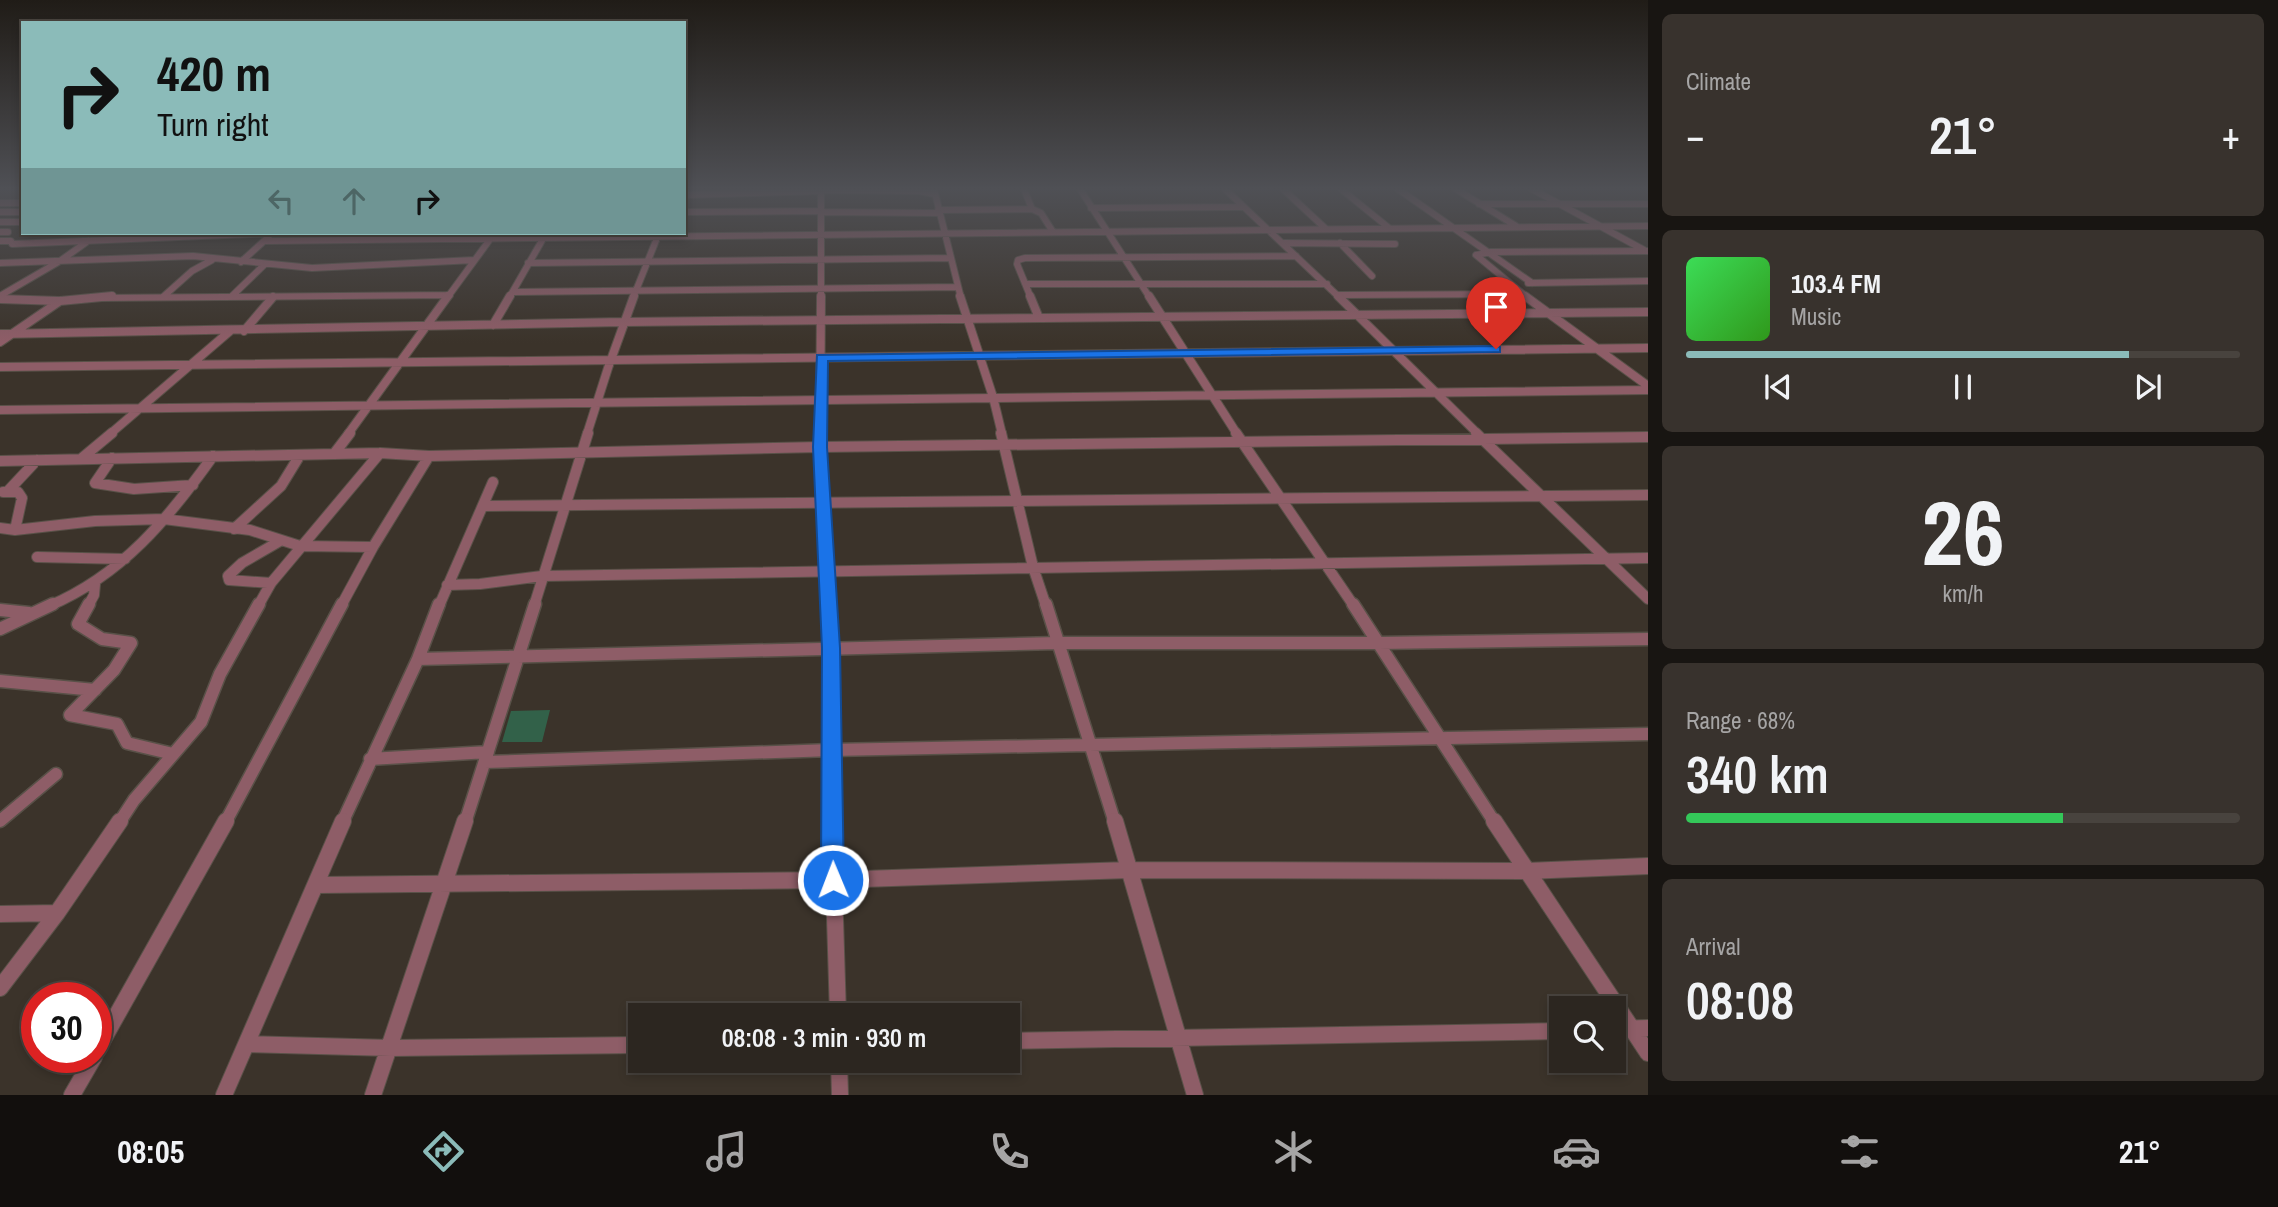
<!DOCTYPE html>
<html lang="en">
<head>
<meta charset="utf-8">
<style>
  body { margin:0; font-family:"Archivo Narrow",sans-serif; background:#38322d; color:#f1f3f6; height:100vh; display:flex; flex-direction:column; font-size:26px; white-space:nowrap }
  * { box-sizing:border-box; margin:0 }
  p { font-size:23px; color:#a6a5a5 }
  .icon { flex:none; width:38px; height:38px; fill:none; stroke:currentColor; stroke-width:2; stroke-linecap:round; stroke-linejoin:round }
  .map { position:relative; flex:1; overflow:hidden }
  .drawer { display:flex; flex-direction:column; gap:14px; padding:14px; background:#181512; width:630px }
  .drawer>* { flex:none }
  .hud { position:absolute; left:21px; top:21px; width:665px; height:214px; border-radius:0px; box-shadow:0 4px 10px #0003,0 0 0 2px #48433e; background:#8bbbb9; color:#111; overflow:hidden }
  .buttons { position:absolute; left:1549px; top:996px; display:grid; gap:14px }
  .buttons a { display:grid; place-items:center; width:77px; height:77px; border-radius:0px; background:#2c2620; box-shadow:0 4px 10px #0003,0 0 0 2px #48433e; font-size:35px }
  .speed { position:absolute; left:21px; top:982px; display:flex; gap:14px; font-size:35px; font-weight:700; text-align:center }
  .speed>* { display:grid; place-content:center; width:91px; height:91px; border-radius:50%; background:#2c2620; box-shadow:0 4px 10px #0003,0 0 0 2px #48433e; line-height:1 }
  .speed .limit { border:10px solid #d22; background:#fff; color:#111 }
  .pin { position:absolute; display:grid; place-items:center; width:60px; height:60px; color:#fff; margin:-72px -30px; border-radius:50% 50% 50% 0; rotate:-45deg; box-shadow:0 0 7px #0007 }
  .pin .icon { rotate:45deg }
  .me { position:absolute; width:77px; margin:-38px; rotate:359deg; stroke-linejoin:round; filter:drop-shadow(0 0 5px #0008) }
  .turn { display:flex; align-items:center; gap:24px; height:147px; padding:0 21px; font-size:32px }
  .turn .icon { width:91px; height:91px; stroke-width:2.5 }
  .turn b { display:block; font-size:49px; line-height:60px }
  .lanes { display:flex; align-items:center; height:66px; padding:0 21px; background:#0003; justify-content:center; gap:35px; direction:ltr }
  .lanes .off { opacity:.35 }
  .big { font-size:52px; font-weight:600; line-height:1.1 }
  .drawer .widget { flex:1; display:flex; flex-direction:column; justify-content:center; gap:10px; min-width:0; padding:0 24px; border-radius:10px; background:#38322d }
  .drawer .dial { align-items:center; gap:0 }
  .dial b { font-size:91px; line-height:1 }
  .song { display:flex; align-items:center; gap:21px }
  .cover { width:84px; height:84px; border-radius:10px; background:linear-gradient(135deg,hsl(130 70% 55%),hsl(110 70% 35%)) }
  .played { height:7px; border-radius:4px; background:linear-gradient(90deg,#8bbbb9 80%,#48433e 80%) }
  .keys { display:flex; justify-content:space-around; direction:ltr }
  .heat { display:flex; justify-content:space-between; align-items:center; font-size:38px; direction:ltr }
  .charge { height:10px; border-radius:5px; background:linear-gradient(90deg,#34c759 68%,#48433e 0) }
  .trip { position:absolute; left:628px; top:1003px; width:392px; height:70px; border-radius:0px; background:#2c2620; box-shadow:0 4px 10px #0003,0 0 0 2px #48433e; font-weight:600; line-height:70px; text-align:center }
  .tabs { display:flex; height:112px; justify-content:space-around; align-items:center; background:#120f0d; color:#a6a5a5 }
  .tabs .icon { width:49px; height:49px }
  .tabs .current { color:#8bbbb9 }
  .tabs b { font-size:32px; color:#f1f3f6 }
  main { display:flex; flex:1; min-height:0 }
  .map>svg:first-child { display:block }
</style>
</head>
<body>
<main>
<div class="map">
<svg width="1648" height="1095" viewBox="0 0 1648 1095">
  <rect width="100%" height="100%" fill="#3b332a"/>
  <!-- green -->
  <path fill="#326149" d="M550,710L542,742H502L511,711Z"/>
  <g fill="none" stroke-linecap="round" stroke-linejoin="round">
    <defs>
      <path id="street-far4" d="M934,189L961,298
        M1024,189L1032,209L1041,213L1053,232
        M1080,189L1150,298
        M1225,189L1340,298
        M1283,189L1326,229
        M1341,189L1389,228
        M1398,189L1532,283
        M1456,189L1516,226
        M1532,189L1644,250
        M821,190L919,191L934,194
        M684,195L821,191
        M0,203H23
        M1479,204H1648
        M1091,208L1242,207
        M938,210L1032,209
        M0,212H23
        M684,212L822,211
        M822,212L938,213
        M0,222H23
        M0,232H8
        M271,234L264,241L1648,226
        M0,241H11L12,244L273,233
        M1284,243L1395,244
        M1340,243L1372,276
        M241,262L264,241
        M0,263L193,256L312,268L474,260
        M528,263L950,258
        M1528,283L1648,281
        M1027,284H1327
        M514,292L958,287
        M1338,295L1523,294
        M0,296L60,261L88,241
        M164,296L192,271L212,260
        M232,296L264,265
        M92,298L450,295
        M447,298L491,238
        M509,298L544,237
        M633,298L659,233
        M821,298V189
        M1031,298L1017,264L1018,260L1025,258L1296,256
        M1528,298L1476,255L1491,252L1648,251"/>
      <path id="street-far3" d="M960,296L993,397L1002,434
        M1030,296L1039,318
        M1149,296L1237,434
        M1338,296L1478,434
        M1525,296L1648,386
        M0,299L60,301L112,296
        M493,325L510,296
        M244,331L273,297
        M0,334L622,322L1648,312
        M0,342L60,301
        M0,367L1648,348
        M0,410L1648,390
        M110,434L230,331
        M348,434L448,296
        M587,434L608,368L634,296
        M820,434L821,296"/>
      <path id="street-far2" d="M820,433L829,606
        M1001,433L1033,567L1046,606
        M1236,433L1354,606
        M1476,433L1648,599
        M334,454L350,433
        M82,458L112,433
        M112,458L95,483L134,489L193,485
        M0,461L380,453L429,456L820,447L1648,437
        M3,492H7L37,460
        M7,492H18L22,498L15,530
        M483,506L1648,495
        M0,528L15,530L95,521L164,519L250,530L300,546L373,547
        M234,529L281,486L300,455
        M37,557L125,559
        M271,583L229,580L228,576L242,563L280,541
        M447,585L480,584L542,576L1648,558
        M49,606C122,575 168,519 213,456
        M88,606L94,595L95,584
        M258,606L271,583L380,453
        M341,606L373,547L429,456
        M439,606L493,482
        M534,606L588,433"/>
      <path id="street-far1" d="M89,604L78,624L102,639L131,643L114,670L70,715L117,724L127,743L173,754
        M829,604L833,823
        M1046,604L1115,823
        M1353,604L1495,823
        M0,610L29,613
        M0,629L53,604
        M418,659L1058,643H1379L1648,639
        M0,681L95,690
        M370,759L488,752
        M485,762L831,750L1648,734
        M0,821L56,774
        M119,823L134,800L201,722L220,674L259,604
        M225,823L342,604
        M342,823L418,659L439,604
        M465,823L535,604"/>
      <path id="street" d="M832,821L838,1015
        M1115,821L1195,1095
        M1494,821L1648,1053
        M316,885L833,880L1129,870L1527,871L1648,866
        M0,914L57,913
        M0,988L57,913L120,821
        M1614,1029L1648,1028
        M1008,1041L1561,1031
        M247,1044L391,1048L640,1045
        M96,1052L226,821
        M839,1060L840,1095
        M72,1095L94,1057
        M224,1095L343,821
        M373,1095L465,821"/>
    </defs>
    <!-- street-far4 casing -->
    <use href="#street-far4" stroke="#595148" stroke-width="8"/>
    <!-- street-far3 casing -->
    <use href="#street-far3" stroke="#595148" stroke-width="10"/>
    <!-- street-far2 casing -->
    <use href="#street-far2" stroke="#595148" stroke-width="12"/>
    <!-- street-far1 casing -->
    <use href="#street-far1" stroke="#595148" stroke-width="15"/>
    <!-- street casing -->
    <use href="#street" stroke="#595148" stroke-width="18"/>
    <!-- street-far4 -->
    <use href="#street-far4" stroke="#8e5d67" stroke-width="6"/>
    <!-- street-far3 -->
    <use href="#street-far3" stroke="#8e5d67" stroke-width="8"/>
    <!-- street-far2 -->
    <use href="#street-far2" stroke="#8e5d67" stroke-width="10"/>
    <!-- street-far1 -->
    <use href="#street-far1" stroke="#8e5d67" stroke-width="12"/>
    <!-- street -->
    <use href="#street" stroke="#8e5d67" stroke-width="16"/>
  </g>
  <!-- sky -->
  <linearGradient id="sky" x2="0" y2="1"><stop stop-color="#201c17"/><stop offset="0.55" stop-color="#4f5055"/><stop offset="1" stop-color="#4f5055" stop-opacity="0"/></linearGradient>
  <rect width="1648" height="343" fill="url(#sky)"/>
  <!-- route -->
  <path fill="#1a73e8" stroke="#114b97" stroke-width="2" d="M1496,346L1500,347V352L828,361L827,447L840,648L844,880L841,887L833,890L825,887L821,880L822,648L813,447L817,355Z"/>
</svg>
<div class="buttons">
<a><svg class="icon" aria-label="search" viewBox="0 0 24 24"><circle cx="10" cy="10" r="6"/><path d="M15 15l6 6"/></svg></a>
</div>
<div class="speed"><div class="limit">30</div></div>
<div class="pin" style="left:1496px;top:349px;background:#d93025"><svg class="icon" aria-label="arrive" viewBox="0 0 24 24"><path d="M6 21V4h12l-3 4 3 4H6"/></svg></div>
<svg class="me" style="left:833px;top:880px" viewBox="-20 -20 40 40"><circle r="17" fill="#1a73e8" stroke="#fff" stroke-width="3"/><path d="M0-11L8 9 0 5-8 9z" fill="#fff"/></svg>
<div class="trip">08:08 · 3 min · 930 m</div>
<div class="hud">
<div class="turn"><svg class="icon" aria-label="right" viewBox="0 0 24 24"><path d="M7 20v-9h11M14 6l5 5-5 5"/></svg><div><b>420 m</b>Turn right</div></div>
<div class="lanes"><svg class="icon off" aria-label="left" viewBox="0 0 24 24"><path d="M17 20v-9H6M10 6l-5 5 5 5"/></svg><svg class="icon off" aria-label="ahead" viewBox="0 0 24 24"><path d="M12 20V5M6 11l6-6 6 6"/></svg><svg class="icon" aria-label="right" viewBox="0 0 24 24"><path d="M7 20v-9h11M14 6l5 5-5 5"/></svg></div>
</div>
</div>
<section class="drawer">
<div class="widget"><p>Climate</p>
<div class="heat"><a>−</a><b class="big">21°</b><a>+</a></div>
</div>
<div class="widget">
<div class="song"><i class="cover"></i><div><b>103.4 FM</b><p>Music</p></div></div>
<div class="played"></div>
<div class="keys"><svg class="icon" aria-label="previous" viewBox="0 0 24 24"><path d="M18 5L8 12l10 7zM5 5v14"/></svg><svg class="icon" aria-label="pause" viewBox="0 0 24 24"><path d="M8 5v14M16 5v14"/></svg><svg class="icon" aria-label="next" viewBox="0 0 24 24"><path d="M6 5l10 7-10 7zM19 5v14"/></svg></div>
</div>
<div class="widget dial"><b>26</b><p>km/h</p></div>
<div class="widget"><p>Range · 68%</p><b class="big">340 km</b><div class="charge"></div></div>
<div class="widget"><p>Arrival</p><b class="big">08:08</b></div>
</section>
</main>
<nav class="tabs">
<b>08:05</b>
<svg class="icon current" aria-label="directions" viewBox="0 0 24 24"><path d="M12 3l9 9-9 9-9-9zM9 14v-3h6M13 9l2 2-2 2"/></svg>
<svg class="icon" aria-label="music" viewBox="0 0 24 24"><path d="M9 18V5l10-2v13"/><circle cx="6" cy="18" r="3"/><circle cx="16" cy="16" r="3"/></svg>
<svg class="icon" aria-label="phone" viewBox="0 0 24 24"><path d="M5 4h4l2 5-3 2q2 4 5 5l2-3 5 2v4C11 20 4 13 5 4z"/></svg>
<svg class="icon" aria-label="climate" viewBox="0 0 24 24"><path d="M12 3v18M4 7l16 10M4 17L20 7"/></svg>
<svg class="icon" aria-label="car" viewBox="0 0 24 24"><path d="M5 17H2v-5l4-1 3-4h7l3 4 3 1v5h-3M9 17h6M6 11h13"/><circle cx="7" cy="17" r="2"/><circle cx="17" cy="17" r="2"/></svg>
<svg class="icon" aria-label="filters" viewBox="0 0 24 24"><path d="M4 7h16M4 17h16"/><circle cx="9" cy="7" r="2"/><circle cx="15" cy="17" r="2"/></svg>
<b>21°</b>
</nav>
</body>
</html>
